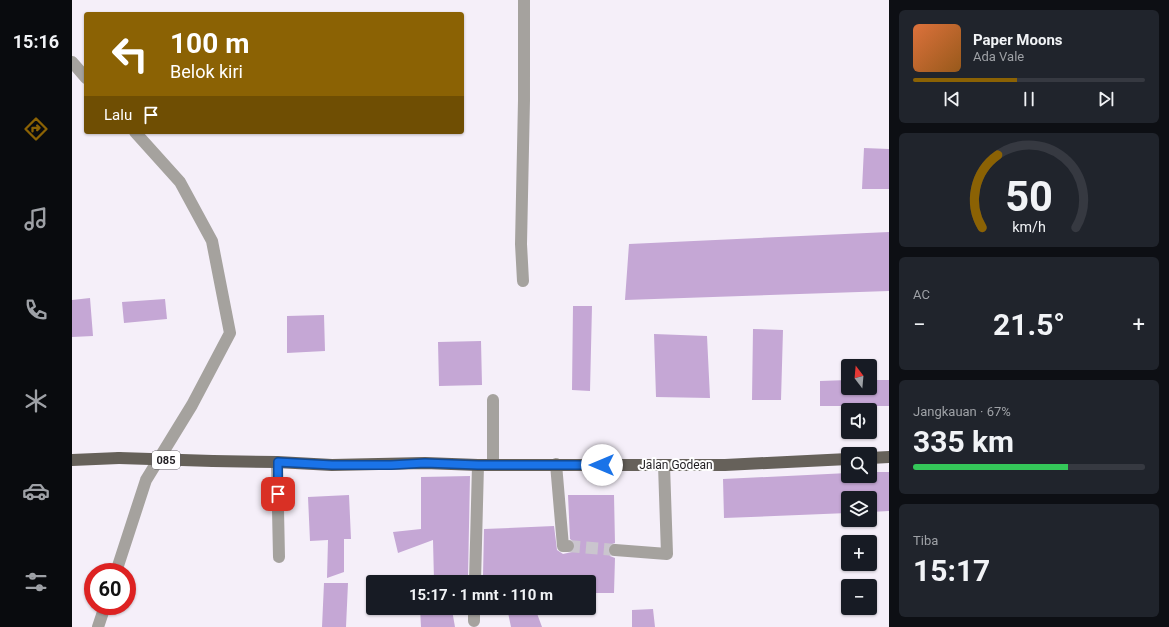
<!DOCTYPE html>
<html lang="id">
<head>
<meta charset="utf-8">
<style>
  body { margin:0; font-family:Roboto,sans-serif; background:#20242c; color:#f1f3f6; height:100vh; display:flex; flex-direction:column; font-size:15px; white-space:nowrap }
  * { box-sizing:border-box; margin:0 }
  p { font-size:13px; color:#9ea1a6 }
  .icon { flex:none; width:22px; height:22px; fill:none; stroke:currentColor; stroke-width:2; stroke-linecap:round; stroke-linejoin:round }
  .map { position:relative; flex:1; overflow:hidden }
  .details { display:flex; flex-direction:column; gap:10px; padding:10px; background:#0d0f14; width:280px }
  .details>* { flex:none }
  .hud { position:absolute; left:12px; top:12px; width:380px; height:122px; border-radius:4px; box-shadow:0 1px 3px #0004; background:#8b6204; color:#fff; overflow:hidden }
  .needle { width:26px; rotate:344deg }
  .fabs { position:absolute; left:769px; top:359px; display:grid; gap:8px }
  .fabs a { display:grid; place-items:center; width:36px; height:36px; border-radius:4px; background:#171b24; box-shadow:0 1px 3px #0004; font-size:20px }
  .speed { position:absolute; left:12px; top:563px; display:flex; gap:8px; font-size:20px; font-weight:700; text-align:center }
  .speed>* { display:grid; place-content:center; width:52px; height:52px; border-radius:50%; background:#171b24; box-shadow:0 1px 3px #0004; line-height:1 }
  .speed .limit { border:6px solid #d22; background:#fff; color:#111 }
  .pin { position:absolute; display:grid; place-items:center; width:34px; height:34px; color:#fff; margin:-17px; border-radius:8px; box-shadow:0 2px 6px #0006 }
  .me { position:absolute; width:44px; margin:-22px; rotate:270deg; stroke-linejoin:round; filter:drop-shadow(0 0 3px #0008) }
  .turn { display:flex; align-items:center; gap:14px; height:84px; padding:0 20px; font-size:18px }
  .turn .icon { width:52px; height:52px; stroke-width:2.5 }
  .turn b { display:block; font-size:28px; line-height:34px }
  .then { display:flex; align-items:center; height:38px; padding:0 20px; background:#0003; gap:8px; font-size:15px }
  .big { font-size:30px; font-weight:700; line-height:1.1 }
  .details .card { flex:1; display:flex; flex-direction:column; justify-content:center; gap:6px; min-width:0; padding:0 14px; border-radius:6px; background:#20242c }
  .details .dial { align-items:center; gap:0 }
  .dial svg { height:104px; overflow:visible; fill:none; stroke:#363941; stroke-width:7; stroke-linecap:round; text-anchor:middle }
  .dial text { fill:#f1f3f6; stroke:none }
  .song { display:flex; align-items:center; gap:12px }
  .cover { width:48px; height:48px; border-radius:6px; background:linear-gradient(135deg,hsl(20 70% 55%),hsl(30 70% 35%)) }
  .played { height:4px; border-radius:2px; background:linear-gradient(90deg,#8b6204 45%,#363941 45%) }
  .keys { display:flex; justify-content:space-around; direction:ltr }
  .heat { display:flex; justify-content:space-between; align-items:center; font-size:22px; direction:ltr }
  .charge { height:6px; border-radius:3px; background:linear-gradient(90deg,#34c759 67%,#363941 0) }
  .trip { position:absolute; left:294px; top:575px; width:230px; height:40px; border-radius:4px; background:#171b24; box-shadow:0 1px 3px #0004; font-weight:700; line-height:40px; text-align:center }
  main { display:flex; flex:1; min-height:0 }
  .menu { display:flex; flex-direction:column; width:72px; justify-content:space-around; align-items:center; background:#090b0e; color:#9ea1a6 }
  .menu .icon { width:28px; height:28px }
  .menu .current { color:#8b6204 }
  .menu b { font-size:18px; color:#f1f3f6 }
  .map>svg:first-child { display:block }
</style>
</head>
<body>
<main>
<nav class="menu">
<b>15:16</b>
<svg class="icon current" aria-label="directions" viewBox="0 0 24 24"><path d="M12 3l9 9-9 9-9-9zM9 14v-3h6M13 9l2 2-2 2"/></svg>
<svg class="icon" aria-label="music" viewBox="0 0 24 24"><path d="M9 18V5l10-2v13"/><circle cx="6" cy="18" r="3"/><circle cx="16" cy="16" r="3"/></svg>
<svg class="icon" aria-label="phone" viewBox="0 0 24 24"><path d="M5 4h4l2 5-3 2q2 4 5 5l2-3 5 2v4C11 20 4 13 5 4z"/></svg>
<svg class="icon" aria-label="climate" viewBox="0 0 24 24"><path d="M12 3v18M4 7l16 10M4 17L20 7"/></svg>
<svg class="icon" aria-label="car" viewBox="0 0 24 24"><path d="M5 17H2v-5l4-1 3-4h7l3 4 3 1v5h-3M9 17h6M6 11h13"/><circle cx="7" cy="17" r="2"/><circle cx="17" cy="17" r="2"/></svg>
<svg class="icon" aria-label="filters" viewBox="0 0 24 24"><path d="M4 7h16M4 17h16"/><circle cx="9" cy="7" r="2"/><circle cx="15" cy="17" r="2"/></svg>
</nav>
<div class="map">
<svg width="817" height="627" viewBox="0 0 817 627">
  <rect width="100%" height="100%" fill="#f5eff9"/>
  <!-- building -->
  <path fill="#c5a7d5" d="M792,148L817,149V189H790Z
    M817,232V291L553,300L557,244Z
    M18,298L21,336L0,337V300Z
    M93,299L95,319L52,323L50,302Z
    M501,306H520L518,391L500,390Z
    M252,315L253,351L215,353V316Z
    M681,329L711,330L709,400H680Z
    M582,334L635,336L638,398L584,397Z
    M409,341L410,385L367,386L366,342Z
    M776,380V388H798V380H817V406H748V381Z
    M798,472H817V511L798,512V498H776V513L652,518L651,479L776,473V476H798Z
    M398,476L396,576H392V582H348L362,581L361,540L326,553L321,532L349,529V477Z
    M277,495L279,539H272V572L255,578L256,540L238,541L236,497Z
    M496,495H542L543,543L537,545L536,550L538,556L543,558L542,593H517V582H428L427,576H411L412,529L482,526L485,550L491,554L500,552L503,549V546L502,542L498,539Z
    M252,583H276L274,627H250Z
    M348,608H392V610H380L383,627H349Z
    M435,608H463L470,627H439Z
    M581,609L583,627H560V610Z"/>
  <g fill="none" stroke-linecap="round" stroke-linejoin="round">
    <!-- minor-tunnel -->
    <path stroke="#cac5ce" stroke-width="12" stroke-dasharray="12 6" stroke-linecap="butt" d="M496,546L543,550"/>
    <!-- minor -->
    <path stroke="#a5a29e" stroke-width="12" d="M0,62L14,78
      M451,281L449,244L452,100V0
      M421,400V465
      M205,462L207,557
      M484,464L491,546H496
      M543,550L595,554L592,465
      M44,572L74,480L120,405L158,333L140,241L108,182L63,132
      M403,582L406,465
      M402,621V608
      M26,627L33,606"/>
    <!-- major -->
    <path stroke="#66615a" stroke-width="12" d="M798,458L817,457
      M0,460L47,458
      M141,461L205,462L260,465L353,463L406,465H653L776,459"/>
    <!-- major-bridge -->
    <path stroke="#66615a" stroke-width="12" d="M47,458L141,461"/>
  </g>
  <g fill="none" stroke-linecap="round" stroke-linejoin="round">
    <defs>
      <path id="route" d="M206,494V462L260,465H319L353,463L406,465H530"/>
    </defs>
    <!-- route casing -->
    <use href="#route" stroke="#114b97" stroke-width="10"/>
    <!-- route -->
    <use href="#route" stroke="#1a73e8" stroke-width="7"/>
  </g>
  <g text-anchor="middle" stroke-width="4" stroke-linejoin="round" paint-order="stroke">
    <!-- shield labels -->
    <rect fill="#fff" stroke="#626164" stroke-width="1" x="80" y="451" width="28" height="18" rx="3"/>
    <g font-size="11" font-weight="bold" fill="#1f1d21">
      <text x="94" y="464">085</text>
    </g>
    <!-- street labels -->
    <g font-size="12" fill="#1f1d21" stroke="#fff">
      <text x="604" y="469">Jalan Godean</text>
    </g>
  </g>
</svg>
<div class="fabs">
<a><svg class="needle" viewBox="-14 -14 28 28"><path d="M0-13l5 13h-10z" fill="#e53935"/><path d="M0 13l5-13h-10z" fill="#9ea1a6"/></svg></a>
<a><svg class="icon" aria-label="sound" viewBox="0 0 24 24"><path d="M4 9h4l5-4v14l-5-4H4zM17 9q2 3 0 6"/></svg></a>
<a><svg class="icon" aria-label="search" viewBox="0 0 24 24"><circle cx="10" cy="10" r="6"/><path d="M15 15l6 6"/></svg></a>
<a><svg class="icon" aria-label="layers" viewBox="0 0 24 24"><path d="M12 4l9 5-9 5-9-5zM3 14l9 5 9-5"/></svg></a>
<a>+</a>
<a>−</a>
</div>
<div class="speed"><div class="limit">60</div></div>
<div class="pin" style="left:206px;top:494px;background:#d93025"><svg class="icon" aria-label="arrive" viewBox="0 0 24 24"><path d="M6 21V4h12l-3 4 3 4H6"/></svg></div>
<svg class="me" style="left:530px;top:465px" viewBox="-20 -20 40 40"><circle r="19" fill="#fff"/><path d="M0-13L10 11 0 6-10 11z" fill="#1a73e8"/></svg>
<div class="trip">15:17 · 1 mnt · 110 m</div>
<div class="hud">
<div class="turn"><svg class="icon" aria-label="left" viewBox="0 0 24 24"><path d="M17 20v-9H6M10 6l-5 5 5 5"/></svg><div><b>100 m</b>Belok kiri</div></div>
<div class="then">Lalu<svg class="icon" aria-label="arrive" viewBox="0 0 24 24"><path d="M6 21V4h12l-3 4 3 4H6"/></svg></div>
</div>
</div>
<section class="details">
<div class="card">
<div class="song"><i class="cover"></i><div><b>Paper Moons</b><p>Ada Vale</p></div></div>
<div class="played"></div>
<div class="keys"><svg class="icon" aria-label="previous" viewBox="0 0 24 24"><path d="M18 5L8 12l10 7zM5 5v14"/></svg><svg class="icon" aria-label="pause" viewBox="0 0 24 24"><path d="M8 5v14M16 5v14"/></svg><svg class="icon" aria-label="next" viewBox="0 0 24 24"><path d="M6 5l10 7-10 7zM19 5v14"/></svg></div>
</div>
<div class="card dial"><svg viewBox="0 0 100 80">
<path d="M14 69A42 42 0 1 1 86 69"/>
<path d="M14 69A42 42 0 0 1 26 13" stroke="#8b6204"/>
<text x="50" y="56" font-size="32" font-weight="700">50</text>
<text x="50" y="72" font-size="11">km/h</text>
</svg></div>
<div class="card"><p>AC</p>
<div class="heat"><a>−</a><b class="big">21.5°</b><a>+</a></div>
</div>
<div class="card"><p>Jangkauan · 67%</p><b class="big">335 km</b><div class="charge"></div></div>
<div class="card"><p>Tiba</p><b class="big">15:17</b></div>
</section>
</main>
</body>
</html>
